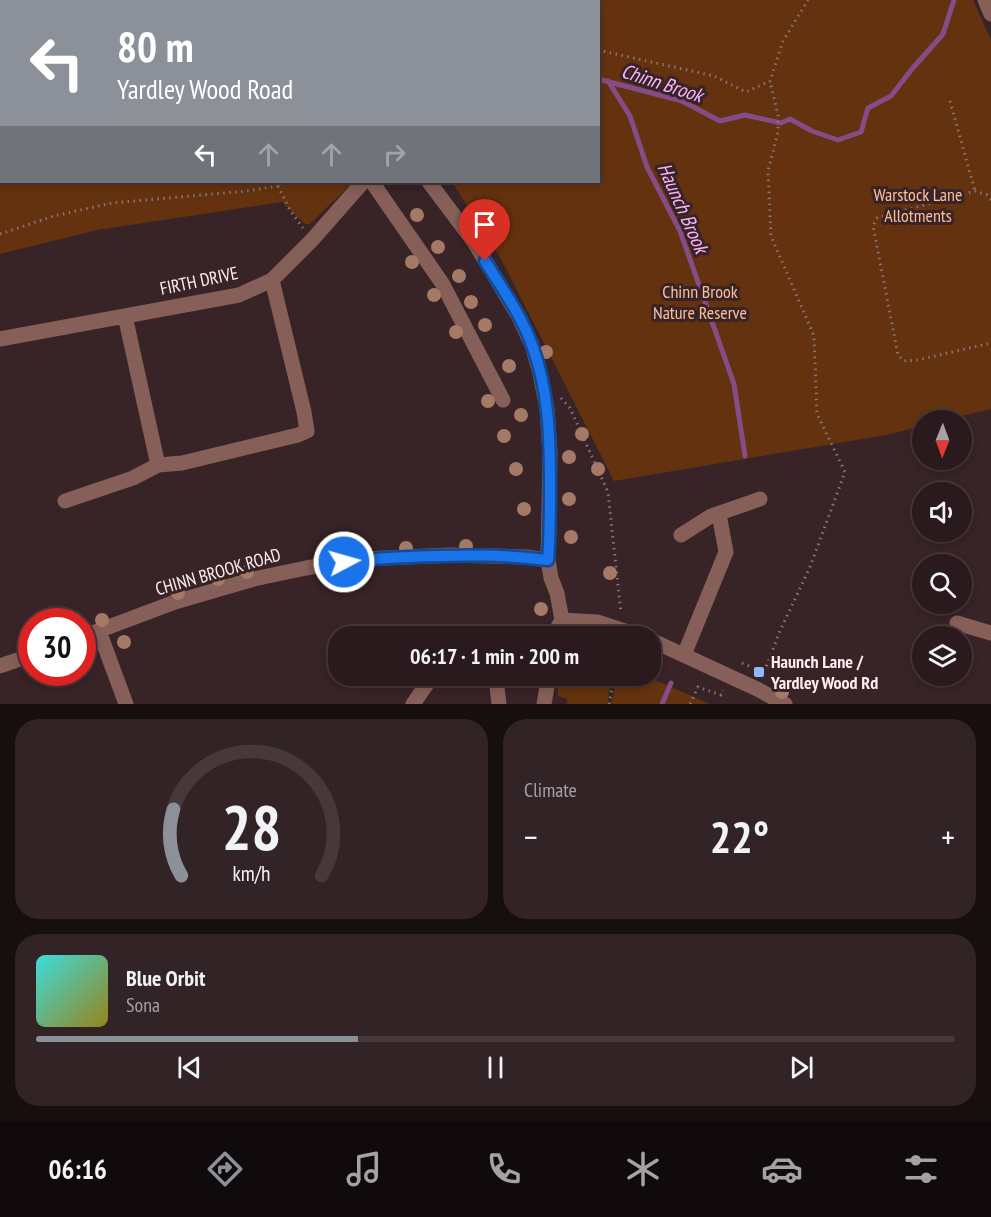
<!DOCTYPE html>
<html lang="en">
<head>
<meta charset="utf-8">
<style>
  body { margin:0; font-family:"PT Sans Narrow",sans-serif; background:#322326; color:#f1f3f6; height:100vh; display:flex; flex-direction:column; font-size:22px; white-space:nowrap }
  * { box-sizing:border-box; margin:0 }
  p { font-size:20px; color:#a5a1a4 }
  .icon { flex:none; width:33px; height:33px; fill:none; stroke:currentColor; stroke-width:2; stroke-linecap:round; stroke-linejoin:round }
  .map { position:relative; height:704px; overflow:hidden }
  .panel { display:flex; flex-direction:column; gap:15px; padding:15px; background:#170e10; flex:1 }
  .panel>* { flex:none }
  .top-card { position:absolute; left:0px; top:0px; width:600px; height:183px; box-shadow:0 3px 9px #0003,0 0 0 2px #46383b; background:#8c9099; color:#fff; overflow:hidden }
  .needle { width:39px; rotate:181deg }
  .controls { position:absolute; left:912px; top:410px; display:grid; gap:12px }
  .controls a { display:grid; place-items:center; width:60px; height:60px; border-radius:50%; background:#2a1a1d; box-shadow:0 3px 9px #0003,0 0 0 2px #46383b; font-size:30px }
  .speed { position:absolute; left:18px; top:608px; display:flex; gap:12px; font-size:30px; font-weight:700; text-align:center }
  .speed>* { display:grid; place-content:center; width:78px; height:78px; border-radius:50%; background:#2a1a1d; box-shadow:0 3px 9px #0003,0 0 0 2px #46383b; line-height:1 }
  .speed .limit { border:9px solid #d22; background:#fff; color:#111 }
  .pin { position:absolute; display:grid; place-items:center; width:51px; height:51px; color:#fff; margin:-62px -26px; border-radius:50% 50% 50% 0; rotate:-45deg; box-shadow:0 0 6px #0007 }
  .pin .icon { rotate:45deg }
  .me { position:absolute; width:66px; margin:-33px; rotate:84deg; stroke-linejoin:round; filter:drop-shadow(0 0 4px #0008) }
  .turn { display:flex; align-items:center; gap:21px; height:126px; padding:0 18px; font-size:27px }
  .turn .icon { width:78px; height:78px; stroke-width:2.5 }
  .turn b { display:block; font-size:42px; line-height:51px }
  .lanes { display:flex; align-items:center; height:57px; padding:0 18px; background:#0003; justify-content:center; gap:30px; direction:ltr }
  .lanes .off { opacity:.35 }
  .big { font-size:45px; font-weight:800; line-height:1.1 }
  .panel .tile { flex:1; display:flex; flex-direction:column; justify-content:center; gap:9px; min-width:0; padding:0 21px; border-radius:24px; background:#322326 }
  .panel .dial { align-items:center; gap:0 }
  .dial svg { height:156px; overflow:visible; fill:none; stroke:#46383b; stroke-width:7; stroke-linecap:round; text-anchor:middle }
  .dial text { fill:#f1f3f6; stroke:none }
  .song { display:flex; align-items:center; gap:18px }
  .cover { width:72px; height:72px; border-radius:9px; background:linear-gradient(135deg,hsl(180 70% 55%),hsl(50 70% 35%)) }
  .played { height:6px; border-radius:3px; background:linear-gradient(90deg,#8c9099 35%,#46383b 35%) }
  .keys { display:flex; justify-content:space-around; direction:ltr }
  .heat { display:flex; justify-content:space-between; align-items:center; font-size:33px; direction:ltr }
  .panel .tiles { flex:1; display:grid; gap:15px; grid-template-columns:1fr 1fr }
  .tile:last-child { grid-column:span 2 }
  .trip { position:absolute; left:328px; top:626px; width:333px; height:60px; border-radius:24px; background:#2a1a1d; box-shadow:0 3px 9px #0003,0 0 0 2px #46383b; font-weight:800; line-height:60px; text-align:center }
  .dock { display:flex; height:96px; justify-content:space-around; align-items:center; background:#110a0c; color:#a5a1a4 }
  .dock .icon { width:42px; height:42px }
  .dock .selected { color:#8c9099 }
  .dock b { font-size:27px; color:#f1f3f6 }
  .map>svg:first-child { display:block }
</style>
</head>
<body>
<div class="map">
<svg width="991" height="704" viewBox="0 0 991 704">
  <rect width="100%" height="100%" fill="#382327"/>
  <!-- green -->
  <path fill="#64320e" d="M280,0H973L991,40V409L945,420H922V426L886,435L614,481L501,259L452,182H598V2H282Z
    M0,168H1L2,182H353L310,224H305L282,202L97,230L0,254Z
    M558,675H616L610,687L607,704H567V699L558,696Z
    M627,675H644L710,704H611L615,686Z"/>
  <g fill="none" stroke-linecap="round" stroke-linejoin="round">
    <!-- stream -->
    <path stroke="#854c87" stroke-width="5" d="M598,79L682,101L720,121L745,115L781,123L790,119L812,131L838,140L861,132L868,108L891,96L912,69L943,34L954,0
      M608,81L630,116L647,167L680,231L734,384L745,456
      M0,180H2
      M662,704L671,683"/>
    <!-- path -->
    <path stroke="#877578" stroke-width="3" stroke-dasharray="1.5 4.5" stroke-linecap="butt" d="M347,0L350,2
      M537,2V0
      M598,50L714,76L746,92L770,81L783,41L808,0
      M950,101L975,191
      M278,186L290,210L303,228
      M991,200L987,195L975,191L877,218L873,226L898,355L904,361L918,360L991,343
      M0,234L54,216L112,203L247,191L278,186L283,182
      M561,398L570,408L608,492L621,613
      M742,663L764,672L780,631L810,567L845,472L817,414L814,336L771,236L768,171L778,132V115L770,81
      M609,704L612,688L618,675
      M690,704L698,687L721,695L723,690"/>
    <!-- minor -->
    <path stroke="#855f58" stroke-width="15" d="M268,0L270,2
      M985,0L991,14
      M372,182L442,283L503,400
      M429,182L474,242L519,317L532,345L540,373L547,409L550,453L548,560L551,578L557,593L562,620L556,630L555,636
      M125,316L158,465
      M0,339L239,295L272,280L312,240L363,182
      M65,501L133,478L158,465L182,463L298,435L307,431L304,412L272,280
      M681,535L711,516L760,499
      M562,620L597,622L640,636
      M957,623L991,633
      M99,631L126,704
      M82,637L175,602L254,579L306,568L363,559L451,555L526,557L548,560
      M651,640L757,689L785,704
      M684,655L726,552L719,514
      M0,666L32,655
      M495,675L496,678L499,704
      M413,704L433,675
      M544,704L549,675"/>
  </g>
  <!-- trees -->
  <g fill="#a47966">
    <circle cx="417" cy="215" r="7"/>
    <circle cx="438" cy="247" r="7"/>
    <circle cx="412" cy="262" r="7"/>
    <circle cx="459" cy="276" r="7"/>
    <circle cx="434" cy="295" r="7"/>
    <circle cx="471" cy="302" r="7"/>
    <circle cx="485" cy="325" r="7"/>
    <circle cx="456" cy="332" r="7"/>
    <circle cx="546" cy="352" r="7"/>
    <circle cx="509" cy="366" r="7"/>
    <circle cx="488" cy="401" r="7"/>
    <circle cx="521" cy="415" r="7"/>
    <circle cx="582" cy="434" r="7"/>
    <circle cx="504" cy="436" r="7"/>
    <circle cx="569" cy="457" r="7"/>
    <circle cx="516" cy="469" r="7"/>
    <circle cx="598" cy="469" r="7"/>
    <circle cx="569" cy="499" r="7"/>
    <circle cx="524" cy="509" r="7"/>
    <circle cx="571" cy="537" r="7"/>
    <circle cx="466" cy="546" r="7"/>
    <circle cx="406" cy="548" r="7"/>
    <circle cx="247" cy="572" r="7"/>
    <circle cx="610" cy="573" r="7"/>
    <circle cx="218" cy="579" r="7"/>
    <circle cx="178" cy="593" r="7"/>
    <circle cx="541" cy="609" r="7"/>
    <circle cx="102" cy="620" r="7"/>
    <circle cx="124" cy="642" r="7"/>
    <circle cx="782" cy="692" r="7"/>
  </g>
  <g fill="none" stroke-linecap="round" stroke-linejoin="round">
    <defs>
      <path id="route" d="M344,562C366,559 387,558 409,557C456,555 502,554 548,560C550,536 550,511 550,486C550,439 549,390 532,345C521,315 502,288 485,261"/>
    </defs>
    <!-- route casing -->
    <use href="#route" stroke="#114b97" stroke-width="15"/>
    <!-- route -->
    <use href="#route" stroke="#1a73e8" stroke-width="10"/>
  </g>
  <!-- markers -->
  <rect fill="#90b8fd" stroke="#382327" stroke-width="2" x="753" y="666" width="12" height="12" rx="3"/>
  <g text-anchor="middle" stroke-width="6" stroke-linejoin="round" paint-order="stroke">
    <!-- park labels -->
    <g font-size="18" fill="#fcbf9a" stroke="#382327">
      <text x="918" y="201">Warstock Lane<tspan x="918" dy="21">Allotments</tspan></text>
      <text x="700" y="298">Chinn Brook<tspan x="700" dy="21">Nature Reserve</tspan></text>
    </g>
    <!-- street labels -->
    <g font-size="18" fill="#fdeef0" stroke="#382327">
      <text transform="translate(199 281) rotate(-12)" y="6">FIRTH DRIVE</text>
      <text transform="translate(218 572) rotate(-16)" y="6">CHINN BROOK ROAD</text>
    </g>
    <!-- poi labels -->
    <g font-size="18" font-weight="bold" fill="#fdeef0" stroke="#382327" text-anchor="start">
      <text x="771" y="668">Haunch Lane /<tspan x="771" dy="21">Yardley Wood Rd</tspan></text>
    </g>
    <!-- water labels -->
    <g font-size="20" font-style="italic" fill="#f8b6f9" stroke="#382327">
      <text transform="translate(662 83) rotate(18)" y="7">Chinn Brook</text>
      <text transform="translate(683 208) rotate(66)" y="7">Haunch Brook</text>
    </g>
  </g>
</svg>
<div class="controls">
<a><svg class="needle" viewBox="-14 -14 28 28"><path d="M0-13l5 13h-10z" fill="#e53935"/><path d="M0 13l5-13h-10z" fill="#a5a1a4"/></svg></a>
<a><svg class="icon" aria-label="sound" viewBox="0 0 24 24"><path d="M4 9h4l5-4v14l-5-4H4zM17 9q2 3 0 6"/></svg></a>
<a><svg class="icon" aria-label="search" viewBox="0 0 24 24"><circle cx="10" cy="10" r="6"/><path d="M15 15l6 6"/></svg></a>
<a><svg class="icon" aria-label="layers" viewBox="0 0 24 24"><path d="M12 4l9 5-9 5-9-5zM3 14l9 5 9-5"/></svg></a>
</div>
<div class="speed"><div class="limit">30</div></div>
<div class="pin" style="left:485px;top:261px;background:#d93025"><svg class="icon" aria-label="arrive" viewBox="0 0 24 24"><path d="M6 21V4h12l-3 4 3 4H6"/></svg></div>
<svg class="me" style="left:344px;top:562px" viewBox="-20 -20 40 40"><circle r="17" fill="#1a73e8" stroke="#fff" stroke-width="3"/><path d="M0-11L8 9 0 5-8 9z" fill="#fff"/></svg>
<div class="trip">06:17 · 1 min · 200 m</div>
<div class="top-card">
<div class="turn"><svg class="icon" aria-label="left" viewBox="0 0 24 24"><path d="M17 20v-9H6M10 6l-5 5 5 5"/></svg><div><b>80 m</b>Yardley Wood Road</div></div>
<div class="lanes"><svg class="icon" aria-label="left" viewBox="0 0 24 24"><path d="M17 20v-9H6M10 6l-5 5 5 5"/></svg><svg class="icon off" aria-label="ahead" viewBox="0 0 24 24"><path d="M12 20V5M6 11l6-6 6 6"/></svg><svg class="icon off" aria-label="ahead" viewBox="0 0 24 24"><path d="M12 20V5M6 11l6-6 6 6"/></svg><svg class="icon off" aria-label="right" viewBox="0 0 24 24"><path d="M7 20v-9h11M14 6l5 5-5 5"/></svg></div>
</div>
</div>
<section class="panel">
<div class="tiles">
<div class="tile dial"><svg viewBox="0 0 100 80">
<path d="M14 69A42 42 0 1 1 86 69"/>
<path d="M14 69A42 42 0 0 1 10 35" stroke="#8c9099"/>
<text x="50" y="56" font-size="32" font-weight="700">28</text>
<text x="50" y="72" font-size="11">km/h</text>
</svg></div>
<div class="tile"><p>Climate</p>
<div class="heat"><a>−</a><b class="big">22°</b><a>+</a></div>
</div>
<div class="tile">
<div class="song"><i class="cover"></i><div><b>Blue Orbit</b><p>Sona</p></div></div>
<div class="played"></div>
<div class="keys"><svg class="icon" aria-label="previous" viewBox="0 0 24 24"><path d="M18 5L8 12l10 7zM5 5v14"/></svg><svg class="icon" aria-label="pause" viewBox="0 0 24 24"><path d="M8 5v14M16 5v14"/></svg><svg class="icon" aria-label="next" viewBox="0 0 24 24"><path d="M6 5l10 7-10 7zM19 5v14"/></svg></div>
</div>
</div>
</section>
<nav class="dock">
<b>06:16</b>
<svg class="icon selected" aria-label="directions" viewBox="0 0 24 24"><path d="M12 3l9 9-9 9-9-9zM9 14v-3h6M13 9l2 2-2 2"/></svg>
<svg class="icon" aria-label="music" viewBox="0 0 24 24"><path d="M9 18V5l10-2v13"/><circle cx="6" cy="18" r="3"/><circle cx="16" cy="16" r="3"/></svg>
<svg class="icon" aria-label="phone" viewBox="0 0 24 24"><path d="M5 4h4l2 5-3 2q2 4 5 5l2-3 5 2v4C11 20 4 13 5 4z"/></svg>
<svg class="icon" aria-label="climate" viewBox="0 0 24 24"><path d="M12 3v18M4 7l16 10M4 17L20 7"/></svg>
<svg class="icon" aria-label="car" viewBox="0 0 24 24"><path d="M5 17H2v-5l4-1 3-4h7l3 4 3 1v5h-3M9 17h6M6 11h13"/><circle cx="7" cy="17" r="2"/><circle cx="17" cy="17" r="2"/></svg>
<svg class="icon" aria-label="filters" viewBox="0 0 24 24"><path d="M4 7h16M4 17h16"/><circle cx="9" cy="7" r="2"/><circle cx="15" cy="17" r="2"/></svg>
</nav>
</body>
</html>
